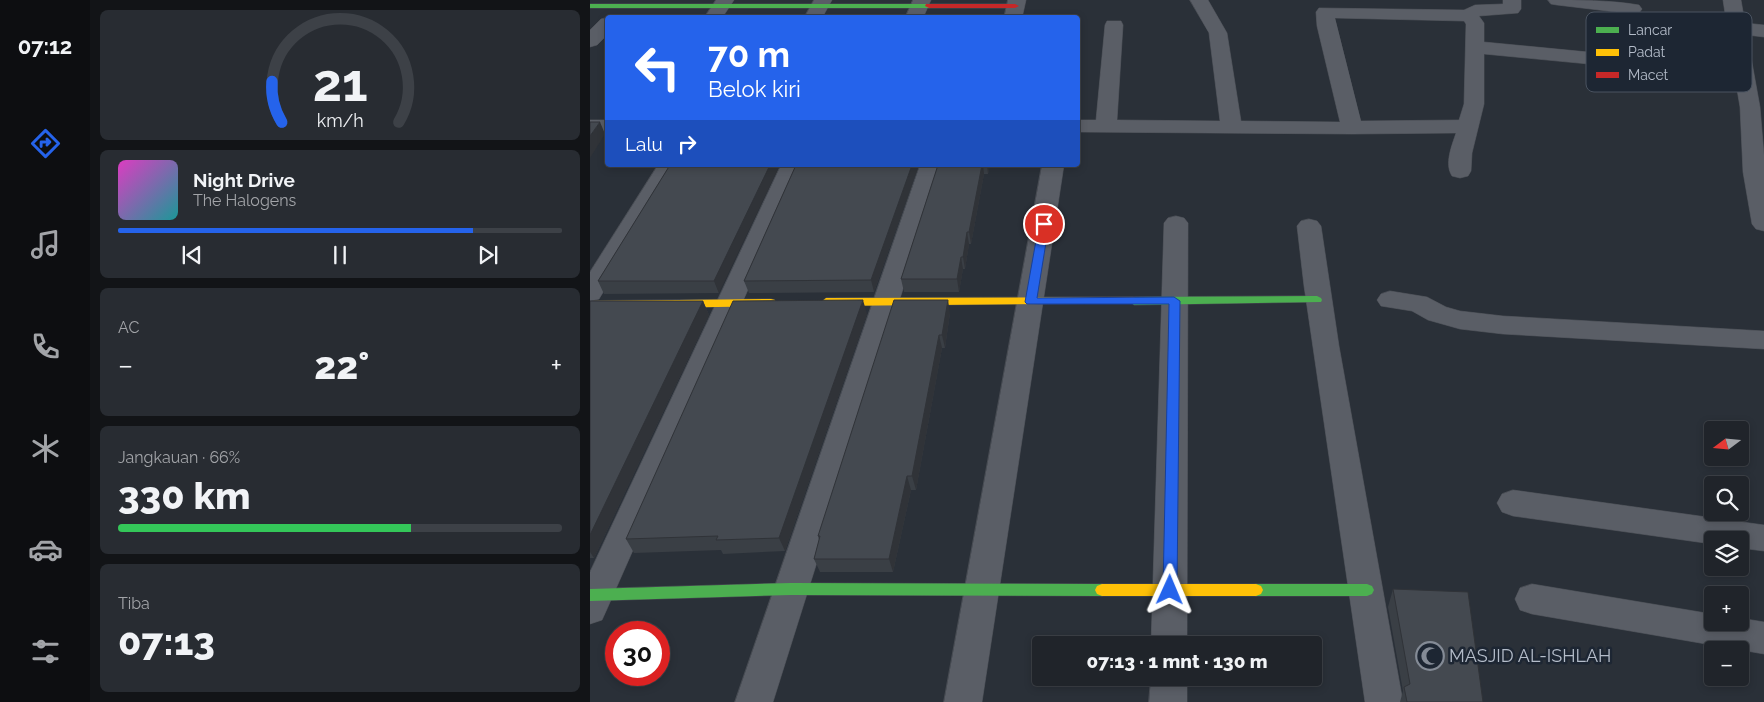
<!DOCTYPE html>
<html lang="id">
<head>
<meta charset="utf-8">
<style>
  body { margin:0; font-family:Raleway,sans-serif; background:#282c32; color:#f1f3f6; height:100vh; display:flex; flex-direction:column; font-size:19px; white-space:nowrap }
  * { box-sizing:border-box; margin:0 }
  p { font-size:16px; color:#a2a4a8 }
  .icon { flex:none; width:28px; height:28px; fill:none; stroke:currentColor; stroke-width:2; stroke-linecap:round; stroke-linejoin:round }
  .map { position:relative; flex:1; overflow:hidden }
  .side { display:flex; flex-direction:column; gap:10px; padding:10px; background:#121417; width:500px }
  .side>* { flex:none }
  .hud { position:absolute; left:15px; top:15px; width:475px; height:152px; border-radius:5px; box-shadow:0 2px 8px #0003,0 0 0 1px #3d4147; background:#2563eb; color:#fff; overflow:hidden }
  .needle { width:32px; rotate:254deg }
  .buttons { position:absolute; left:1114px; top:421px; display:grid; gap:10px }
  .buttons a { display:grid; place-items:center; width:45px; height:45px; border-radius:5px; background:#20242a; box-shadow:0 2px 8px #0003,0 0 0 1px #3d4147; font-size:25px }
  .speed { position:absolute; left:15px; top:621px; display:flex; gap:10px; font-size:25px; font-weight:700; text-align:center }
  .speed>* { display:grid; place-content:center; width:65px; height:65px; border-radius:50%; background:#20242a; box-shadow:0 2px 8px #0003,0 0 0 1px #3d4147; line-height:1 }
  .speed .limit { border:8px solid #d22; background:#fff; color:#111 }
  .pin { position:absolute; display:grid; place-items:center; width:42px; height:42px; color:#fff; margin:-21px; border:2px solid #fff; border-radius:50%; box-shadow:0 1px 5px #0007 }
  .me { position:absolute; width:55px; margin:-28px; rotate:1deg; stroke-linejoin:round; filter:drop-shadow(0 0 4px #0008) }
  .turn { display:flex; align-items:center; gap:18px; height:105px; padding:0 20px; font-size:22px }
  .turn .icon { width:65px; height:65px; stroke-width:2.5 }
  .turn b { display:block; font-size:35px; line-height:42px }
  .then { display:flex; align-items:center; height:48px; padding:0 20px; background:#0003; gap:10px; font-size:19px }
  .big { font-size:38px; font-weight:800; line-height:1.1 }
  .side .card { flex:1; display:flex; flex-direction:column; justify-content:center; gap:8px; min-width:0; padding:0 18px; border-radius:8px; background:#282c32 }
  .side .dial { align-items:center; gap:0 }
  .dial svg { height:130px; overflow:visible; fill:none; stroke:#3d4147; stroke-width:7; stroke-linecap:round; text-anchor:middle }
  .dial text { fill:#f1f3f6; stroke:none }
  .song { display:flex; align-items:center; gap:15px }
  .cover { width:60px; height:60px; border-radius:8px; background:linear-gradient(135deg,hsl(310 70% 55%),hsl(180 70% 35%)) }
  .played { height:5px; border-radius:2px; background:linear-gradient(90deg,#2563eb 80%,#3d4147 80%) }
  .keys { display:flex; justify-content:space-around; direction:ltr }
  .heat { display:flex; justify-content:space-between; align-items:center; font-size:28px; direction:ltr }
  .charge { height:8px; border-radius:4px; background:linear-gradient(90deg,#34c759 66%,#3d4147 0) }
  .trip { position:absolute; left:442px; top:636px; width:290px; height:50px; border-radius:5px; background:#20242a; box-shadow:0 2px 8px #0003,0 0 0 1px #3d4147; font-weight:800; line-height:50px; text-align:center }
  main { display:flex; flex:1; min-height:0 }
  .menu { display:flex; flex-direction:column; width:90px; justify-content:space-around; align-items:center; background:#0d0e11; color:#a2a4a8 }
  .menu .icon { width:35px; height:35px }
  .menu .current { color:#2563eb }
  .menu b { font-size:22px; color:#f1f3f6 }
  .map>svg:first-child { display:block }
</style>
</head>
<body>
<main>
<nav class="menu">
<b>07:12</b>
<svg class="icon current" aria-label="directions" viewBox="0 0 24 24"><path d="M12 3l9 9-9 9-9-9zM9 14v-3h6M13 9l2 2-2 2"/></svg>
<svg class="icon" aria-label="music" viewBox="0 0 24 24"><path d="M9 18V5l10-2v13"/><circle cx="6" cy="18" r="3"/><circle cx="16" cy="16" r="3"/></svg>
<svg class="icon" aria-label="phone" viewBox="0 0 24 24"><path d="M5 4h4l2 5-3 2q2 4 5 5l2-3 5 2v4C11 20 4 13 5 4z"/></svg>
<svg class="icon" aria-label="climate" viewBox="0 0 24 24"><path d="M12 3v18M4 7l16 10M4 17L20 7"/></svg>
<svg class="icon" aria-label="car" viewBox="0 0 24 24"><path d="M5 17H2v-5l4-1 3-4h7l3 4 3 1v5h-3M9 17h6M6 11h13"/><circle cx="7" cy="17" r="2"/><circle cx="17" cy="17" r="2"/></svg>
<svg class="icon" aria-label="filters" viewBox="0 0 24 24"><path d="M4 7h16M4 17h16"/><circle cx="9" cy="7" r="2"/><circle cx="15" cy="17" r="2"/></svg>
</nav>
<section class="side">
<div class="card dial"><svg viewBox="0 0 100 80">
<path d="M14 69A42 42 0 1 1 86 69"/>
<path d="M14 69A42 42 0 0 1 8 44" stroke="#2563eb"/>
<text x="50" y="56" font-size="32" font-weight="700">21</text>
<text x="50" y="72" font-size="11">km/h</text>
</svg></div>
<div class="card">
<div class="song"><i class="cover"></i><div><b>Night Drive</b><p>The Halogens</p></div></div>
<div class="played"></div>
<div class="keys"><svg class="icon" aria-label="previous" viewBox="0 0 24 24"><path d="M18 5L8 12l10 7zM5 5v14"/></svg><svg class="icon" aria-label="pause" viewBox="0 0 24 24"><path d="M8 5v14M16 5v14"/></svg><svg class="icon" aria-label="next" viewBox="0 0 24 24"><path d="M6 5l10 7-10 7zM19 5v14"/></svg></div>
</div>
<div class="card"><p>AC</p>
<div class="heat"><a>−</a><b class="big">22°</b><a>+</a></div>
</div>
<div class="card"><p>Jangkauan · 66%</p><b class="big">330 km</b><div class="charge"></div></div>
<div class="card"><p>Tiba</p><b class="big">07:13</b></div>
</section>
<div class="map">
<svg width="1174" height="702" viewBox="0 0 1174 702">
  <rect width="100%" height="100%" fill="#2a3038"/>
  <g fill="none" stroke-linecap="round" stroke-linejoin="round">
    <defs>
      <path id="street" d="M126,0H144L132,18H114Z
        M224,0H242L232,18H214Z
        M323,0H341L333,18H315Z
        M418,0H436L432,18H414Z
        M600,0H618L637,33L651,121L750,122L727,26L726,12L729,8L874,10L885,5L913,4V0H931V9L928,13L889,16L894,23V42L1143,66L1133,0H1151L1155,23L1174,25V37L1157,35L1170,107L1174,155V231L1166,229L1162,224L1153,172L1150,107L1145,78L894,54V104L882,153L881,171L878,176L870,178L862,176C854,164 862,145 866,133L762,134L488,132V120H506L515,25L517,21H531L533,25L527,120L630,121L619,33ZM745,18L874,21L876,24L874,104L869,120L771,121Z
        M958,0C988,0 1020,0 1049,5L1052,9L1049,13L1043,14L967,5L961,4Z
        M18,18V34L7,45L0,47V30L11,19Z
        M0,120H18V132H0Z
        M68,165H90L9,299L0,301V272Z
        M191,165H213L17,609L12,620L0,624V572Z
        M330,165H352L183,702H145Z
        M452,165H474L392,702H354Z
        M586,216L594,218L598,223L597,645H561L574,223L578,218Z
        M719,219L727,221L731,226L749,346L813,702H775L714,286L707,226L711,221Z
        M800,291L837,297L856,307L870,311L913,316L1174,331V349L913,334L870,329L838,320L822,311L791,306L787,300L791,294Z
        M923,490L1174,525V551L1150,548V540H1122V544L923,516L912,512L907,503L912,494Z
        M942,584L1122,614V622H1150V618L1174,622V654L942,614L930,610L925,599L930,588Z
        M561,678H597V702H559Z"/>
      <path id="fast" d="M0,4H339L343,6L339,8H0Z
        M727,296L731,298L732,300L731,302L544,305L539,301L544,297Z
        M201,583L512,584L517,586L519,590L517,594L512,596L201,595L0,601V589Z
        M666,584H777L782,586L784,590L782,594L777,596H666L661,594L659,590L661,586Z"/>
      <path id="slow" d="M544,297L549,301L548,303L236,306L231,302L236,298Z
        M181,299L185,300L186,303L185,306L0,309V301Z
        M512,584H666L671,586L673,590L671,594L666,596H512L507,594L505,590L507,586Z"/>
      <path id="jam" d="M336,4H425L429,6L425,8H339L335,6Z"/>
    </defs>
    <!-- street casing -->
    <use href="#street" stroke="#484c53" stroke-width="1"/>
    <!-- fast casing -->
    <use href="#fast" stroke="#484c53" stroke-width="1"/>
    <!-- slow casing -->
    <use href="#slow" stroke="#484c53" stroke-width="1"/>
    <!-- jam casing -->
    <use href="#jam" stroke="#484c53" stroke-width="1"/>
    <!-- street -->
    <use href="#street" fill="#5a5e66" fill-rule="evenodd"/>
    <!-- fast -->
    <use href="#fast" fill="#4caf50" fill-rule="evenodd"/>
    <!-- slow -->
    <use href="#slow" fill="#ffc107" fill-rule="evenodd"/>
    <!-- jam -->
    <use href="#jam" fill="#c62828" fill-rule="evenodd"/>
  </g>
  <!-- wall -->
  <path fill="#3a3f45" d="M80,165L129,293L14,294L8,281Z
    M206,165H329L284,292L159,293L154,281Z
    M348,165H400L398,174H394L381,244H379L375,269H373L369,292H314L311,279Z
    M0,301H113L119,315L4,558H0Z
    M360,313L355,348H352L326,490H321L303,572H230L224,559L229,540L228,536Z
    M277,314L195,551L133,554L131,550L44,553L36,539Z
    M803,589L893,702H810L813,691L798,607Z"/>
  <!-- shaded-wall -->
  <path fill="#303338" d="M10,122L15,134L0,158V136Z
    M180,165H190L129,293L124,281Z
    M322,165H329L284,292L281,280Z
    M392,165H393L394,174L381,244L379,232Z
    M397,165H400L398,174Z
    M377,232L379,244L375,269L373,257Z
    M371,257L373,269L369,292L367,279Z
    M273,300L277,314L195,551L189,538Z
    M358,300L360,313L355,348L352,335Z
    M113,301L119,315L4,558L0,552V535Z
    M349,335L352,348L326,490L322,476Z
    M317,476L321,490L303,572L299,559Z"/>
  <!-- building -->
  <path fill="#444950" stroke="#303338" d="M0,122H10L0,136Z
    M80,165H180L124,281H8Z
    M206,165H322L281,280L154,281Z
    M348,165H392L379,232H377L373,257H371L367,279H311Z
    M273,300L189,538L126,540L128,536L36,539L143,301Z
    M304,300H358L352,335H349L322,476H317L299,559H224L230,536H228Z
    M0,301H113L0,535Z
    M803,589L878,592L893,702H817L814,687L820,684Z"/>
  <!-- route -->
  <path fill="#2563eb" stroke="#184099" d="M454,221L459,224L447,298L584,297L590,301L587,590L585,594L580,596L575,594L573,590L579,304H437L435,302L449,224Z"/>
  <!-- icons -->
  <defs>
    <symbol id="mosque-ring" viewBox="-11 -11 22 22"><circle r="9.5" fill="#1d2633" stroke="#848b96" stroke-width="1.5"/><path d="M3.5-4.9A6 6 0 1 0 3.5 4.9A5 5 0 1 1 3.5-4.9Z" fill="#848b96"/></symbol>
  </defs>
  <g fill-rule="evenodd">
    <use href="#mosque-ring" x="824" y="640" width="32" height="32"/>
  </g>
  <g text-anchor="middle" stroke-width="5" stroke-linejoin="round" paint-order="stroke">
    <!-- near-poi labels -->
    <g font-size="18" fill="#b4bcc9" stroke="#1d2633" text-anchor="start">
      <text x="859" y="662">MASJID AL-ISHLAH</text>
    </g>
  </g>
  <!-- legend -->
  <rect x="996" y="12" width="166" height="80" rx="8" fill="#1d2633" stroke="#4a5360" stroke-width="1"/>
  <rect x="1006" y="27" width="23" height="6" fill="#4caf50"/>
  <rect x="1006" y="49" width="23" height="7" fill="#ffc107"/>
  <rect x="1006" y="72" width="23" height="6" fill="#c62828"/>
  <g font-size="14" fill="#b4bcc9">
    <text x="1038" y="35">Lancar</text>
    <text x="1038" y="57">Padat</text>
    <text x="1038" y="80">Macet</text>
  </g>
</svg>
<div class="buttons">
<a><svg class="needle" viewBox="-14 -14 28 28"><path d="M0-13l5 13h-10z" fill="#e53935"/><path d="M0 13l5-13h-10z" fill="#a2a4a8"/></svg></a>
<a><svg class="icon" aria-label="search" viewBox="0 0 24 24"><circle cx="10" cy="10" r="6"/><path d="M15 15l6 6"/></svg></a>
<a><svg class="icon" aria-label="layers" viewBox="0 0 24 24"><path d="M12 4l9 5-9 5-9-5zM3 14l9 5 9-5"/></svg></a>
<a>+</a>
<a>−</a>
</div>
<div class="speed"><div class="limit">30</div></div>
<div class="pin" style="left:454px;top:224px;background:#d93025"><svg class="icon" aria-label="arrive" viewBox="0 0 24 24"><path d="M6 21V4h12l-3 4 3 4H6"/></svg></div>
<svg class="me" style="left:580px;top:590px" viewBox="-20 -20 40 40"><path d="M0-17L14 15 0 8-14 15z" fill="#2563eb" stroke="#fff" stroke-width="4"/></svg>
<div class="trip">07:13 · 1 mnt · 130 m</div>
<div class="hud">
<div class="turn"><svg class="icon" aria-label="left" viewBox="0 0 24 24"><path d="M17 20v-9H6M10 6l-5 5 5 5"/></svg><div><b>70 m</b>Belok kiri</div></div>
<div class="then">Lalu<svg class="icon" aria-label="right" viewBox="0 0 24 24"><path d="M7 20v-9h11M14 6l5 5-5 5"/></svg></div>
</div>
</div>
</main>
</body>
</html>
